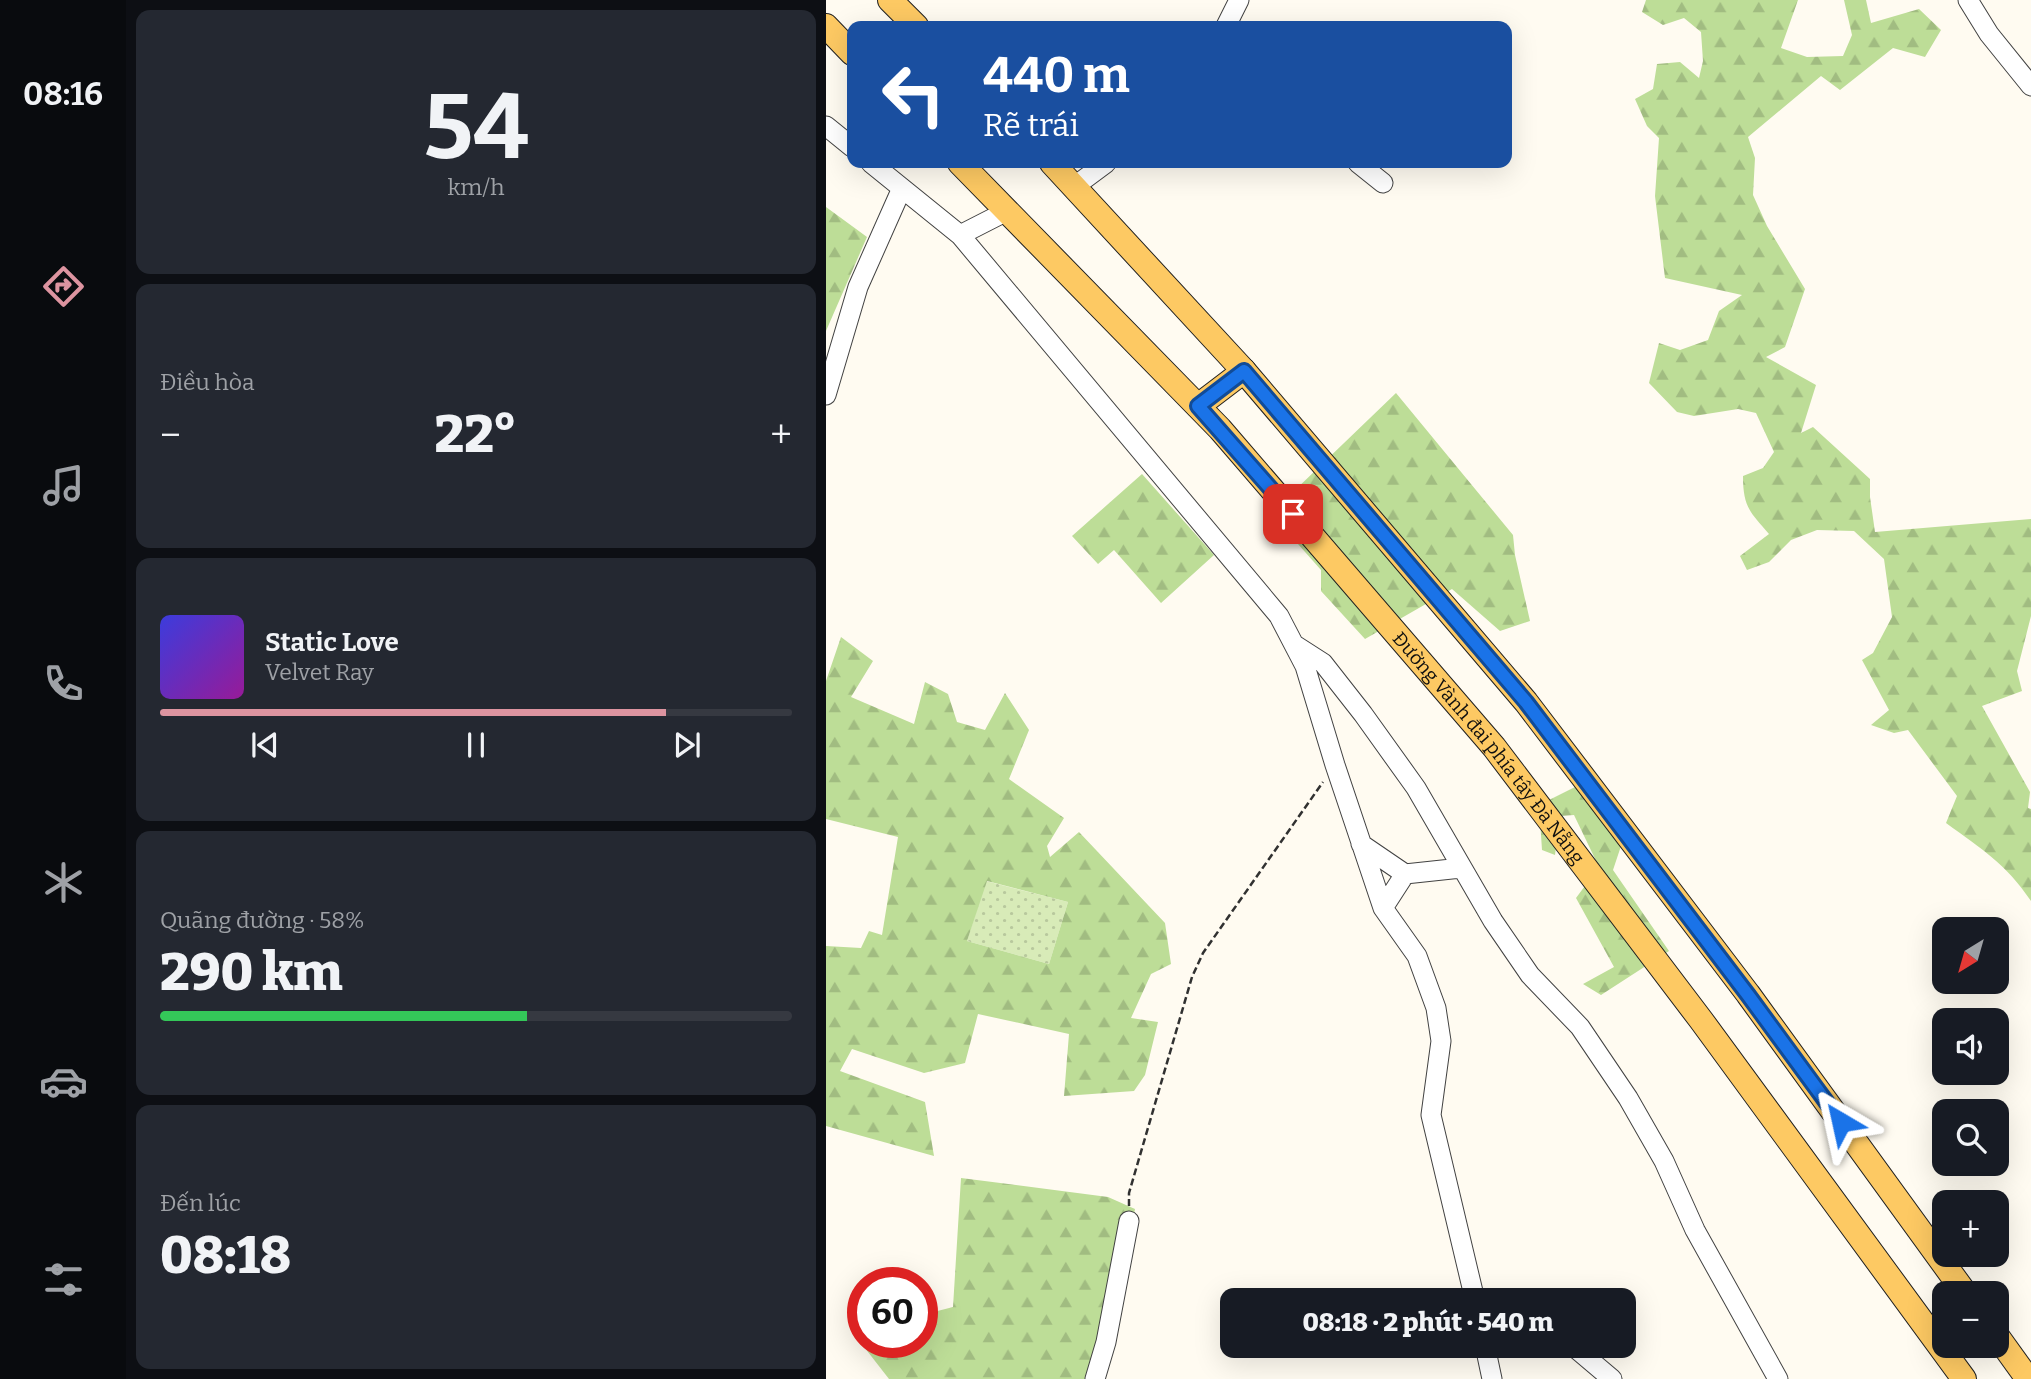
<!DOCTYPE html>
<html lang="vi">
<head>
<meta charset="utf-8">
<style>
  body { margin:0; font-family:Bitter,serif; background:#242831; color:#f1f3f6; height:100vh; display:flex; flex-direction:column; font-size:26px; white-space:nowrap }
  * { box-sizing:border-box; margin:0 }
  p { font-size:23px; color:#9ea1a6 }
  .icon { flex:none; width:38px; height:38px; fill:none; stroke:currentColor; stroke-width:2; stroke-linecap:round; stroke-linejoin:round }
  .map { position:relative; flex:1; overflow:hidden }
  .panel { display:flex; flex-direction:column; gap:10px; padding:10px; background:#0d0f14; width:700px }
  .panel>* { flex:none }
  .banner { position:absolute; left:21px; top:21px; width:665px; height:147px; border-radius:14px; box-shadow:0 7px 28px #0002; background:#1a4fa0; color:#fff; overflow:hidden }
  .needle { width:46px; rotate:217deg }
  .buttons { position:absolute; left:1106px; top:917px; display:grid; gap:14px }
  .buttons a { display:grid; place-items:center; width:77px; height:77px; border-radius:14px; background:#171b24; box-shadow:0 7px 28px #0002; font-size:35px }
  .speed { position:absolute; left:21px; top:1267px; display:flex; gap:14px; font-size:35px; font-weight:700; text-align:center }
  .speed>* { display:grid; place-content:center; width:91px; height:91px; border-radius:50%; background:#171b24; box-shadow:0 7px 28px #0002; line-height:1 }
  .speed .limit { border:10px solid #d22; background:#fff; color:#111 }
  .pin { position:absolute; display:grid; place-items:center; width:60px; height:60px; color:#fff; margin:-30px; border-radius:14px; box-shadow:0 4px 10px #0006 }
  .me { position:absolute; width:77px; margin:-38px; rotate:324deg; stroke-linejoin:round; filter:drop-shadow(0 0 5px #0008) }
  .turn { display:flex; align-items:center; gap:24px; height:147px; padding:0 21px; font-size:32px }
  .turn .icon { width:91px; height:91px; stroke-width:2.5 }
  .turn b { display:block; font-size:49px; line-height:60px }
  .big { font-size:52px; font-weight:800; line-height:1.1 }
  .panel .widget { flex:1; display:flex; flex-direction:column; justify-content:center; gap:10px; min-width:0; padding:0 24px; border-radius:14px; background:#242831 }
  .panel .dial { align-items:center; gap:0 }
  .dial b { font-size:91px; line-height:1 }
  .song { display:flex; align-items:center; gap:21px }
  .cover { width:84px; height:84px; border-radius:10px; background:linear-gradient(135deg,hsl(240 70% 55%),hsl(300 70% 35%)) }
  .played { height:7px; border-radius:4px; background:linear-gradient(90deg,#dd94a0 80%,#363941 80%) }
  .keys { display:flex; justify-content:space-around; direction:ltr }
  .heat { display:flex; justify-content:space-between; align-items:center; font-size:38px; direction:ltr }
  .charge { height:10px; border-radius:5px; background:linear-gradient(90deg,#34c759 58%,#363941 0) }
  .trip { position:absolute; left:394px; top:1288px; width:416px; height:70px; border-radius:14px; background:#171b24; box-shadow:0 7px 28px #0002; font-weight:800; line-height:70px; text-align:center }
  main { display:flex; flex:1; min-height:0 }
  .menu { display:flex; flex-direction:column; width:126px; justify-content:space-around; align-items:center; background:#090b0e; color:#9ea1a6 }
  .menu .icon { width:49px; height:49px }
  .menu .active { color:#dd94a0 }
  .menu b { font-size:32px; color:#f1f3f6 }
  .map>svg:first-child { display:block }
</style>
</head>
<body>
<main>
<nav class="menu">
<b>08:16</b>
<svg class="icon active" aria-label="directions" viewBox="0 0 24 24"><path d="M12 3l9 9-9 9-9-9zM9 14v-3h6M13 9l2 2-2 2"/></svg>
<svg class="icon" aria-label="music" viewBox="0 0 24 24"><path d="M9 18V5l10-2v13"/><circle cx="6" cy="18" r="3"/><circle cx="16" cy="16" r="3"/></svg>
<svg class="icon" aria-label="phone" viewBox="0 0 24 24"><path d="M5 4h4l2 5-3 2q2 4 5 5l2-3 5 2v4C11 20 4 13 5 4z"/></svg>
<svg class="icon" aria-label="climate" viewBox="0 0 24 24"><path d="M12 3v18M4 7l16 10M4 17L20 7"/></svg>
<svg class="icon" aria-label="car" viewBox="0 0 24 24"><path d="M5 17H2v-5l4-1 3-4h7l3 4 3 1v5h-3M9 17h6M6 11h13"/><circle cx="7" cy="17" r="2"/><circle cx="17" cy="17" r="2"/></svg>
<svg class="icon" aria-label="filters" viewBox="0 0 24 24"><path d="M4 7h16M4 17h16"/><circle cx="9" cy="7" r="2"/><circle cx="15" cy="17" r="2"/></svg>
</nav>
<section class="panel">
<div class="widget dial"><b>54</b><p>km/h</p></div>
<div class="widget"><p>Điều hòa</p>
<div class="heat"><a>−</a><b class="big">22°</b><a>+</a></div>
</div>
<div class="widget">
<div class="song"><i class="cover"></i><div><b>Static Love</b><p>Velvet Ray</p></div></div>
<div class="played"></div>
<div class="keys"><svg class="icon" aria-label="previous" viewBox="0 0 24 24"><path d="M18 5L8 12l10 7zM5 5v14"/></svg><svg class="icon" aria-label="pause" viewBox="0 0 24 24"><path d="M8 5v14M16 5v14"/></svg><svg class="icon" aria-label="next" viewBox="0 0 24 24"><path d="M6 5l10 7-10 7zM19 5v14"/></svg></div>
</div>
<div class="widget"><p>Quãng đường · 58%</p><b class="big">290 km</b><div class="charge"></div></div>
<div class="widget"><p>Đến lúc</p><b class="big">08:18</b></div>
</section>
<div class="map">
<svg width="1205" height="1379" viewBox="0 0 1205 1379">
  <defs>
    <pattern id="grass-dots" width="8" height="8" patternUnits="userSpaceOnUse" patternTransform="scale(1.75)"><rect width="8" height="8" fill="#d8ebb8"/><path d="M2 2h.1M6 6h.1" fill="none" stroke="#b8c89d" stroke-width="1.8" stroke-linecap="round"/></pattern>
    <pattern id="forest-firs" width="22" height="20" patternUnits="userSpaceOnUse" patternTransform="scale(1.75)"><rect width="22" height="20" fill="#bddd97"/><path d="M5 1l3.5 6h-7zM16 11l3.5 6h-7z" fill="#a1bc81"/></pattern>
  </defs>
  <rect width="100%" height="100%" fill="#fffbf1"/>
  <!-- grass -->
  <path fill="url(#grass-dots)" d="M160,881L242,902L223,964L141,941Z"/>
  <!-- forest -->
  <path fill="url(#forest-firs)" fill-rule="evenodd" d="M820,0H972L955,48L981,57L1017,56L1026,35L1018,0H1040L1045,23L1093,9L1115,30L1099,57L1067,48L1014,90L995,76L922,137L929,158L927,195L941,226L979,289L959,347L940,357L990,385L975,433L987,427L1044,479V497L1049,532L1205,519V616L1191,671L1196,691L1156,706L1204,792L1202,808L1205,809V901C1179,863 1157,850 1120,823L1131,796L1082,730L1068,733L1045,725L1063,710L1036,660L1047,653L1066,617L1058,559L1028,531L991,530L965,540L943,562L921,570L914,556L943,534C924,512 917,507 917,476L937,468L948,452L930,413L912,409L868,416L851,412L823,383L833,343L854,350L882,340L893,311L916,295L839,278L829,196L833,138L821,126L809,99L827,89L831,64L854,62L873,78L877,61L875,32L858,18L837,25L816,12Z
    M0,207L41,237L0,331Z
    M570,393L687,535L689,555L704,621L674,631L626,589L539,639L495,591V570L464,535L465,494Z
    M316,474L388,555L335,603L288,550L272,564L246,536Z
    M15,637L47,661L25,697L88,724L99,682L122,694L131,722L159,730L179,693L203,730L183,779L238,818L221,846L224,857L253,832L339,923L345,964L325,974L305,1018L332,1022L319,1075L308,1091L238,1096L243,1034L152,1014L139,1063L98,1073L26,1049L14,1071L99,1102L108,1156L0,1126V946L35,948L43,931L56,935L72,837L0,819V681ZM161,881L242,902L223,964L141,941Z
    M763,780L801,828L787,870L843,951L775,995L757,984L788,967L750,898L773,867L748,815L734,816L729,855L716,850L713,805Z
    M135,1178L282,1197L309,1209L280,1370L275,1379H63L28,1334L37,1332V1342H96V1315L127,1307Z"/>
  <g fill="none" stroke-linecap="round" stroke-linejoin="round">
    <defs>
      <path id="minor" d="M1142,0L1163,34L1205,86
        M400,26L413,0
        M0,126L26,147
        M45,163L134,235L453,616L479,666L509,765L557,908L591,956L610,1008L615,1041L605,1115L649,1300
        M532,163L557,183
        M249,186L280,163
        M134,235L181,211
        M0,395L32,287L76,188
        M469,645L497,663L537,714L590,788L667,921L704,975L754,1027L802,1098L838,1161L869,1230L952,1379
        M535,844L579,874L635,868
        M557,908L579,874
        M659,1346L666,1379
        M747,1346L786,1379
        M269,1379L280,1342L303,1221"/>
      <g id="major">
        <path d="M64,0L90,26"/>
        <path d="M0,26L26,53"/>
        <path id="s1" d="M134,163L394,429L668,747L875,1020L1138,1379"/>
        <path d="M226,163L418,371L700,702L922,994L1139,1293"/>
        <path d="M372,406L418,371"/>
        <path d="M1171,1336L1202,1379"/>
      </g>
    </defs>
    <!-- minor casing -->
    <use href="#minor" stroke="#424242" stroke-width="21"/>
    <!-- major casing -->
    <use href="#major" stroke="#202020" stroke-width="26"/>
    <!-- path -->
    <path stroke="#313131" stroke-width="2.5" stroke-dasharray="7 3.5" stroke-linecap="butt" d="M303,1206V1193L366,977L377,953L497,782"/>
    <!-- minor -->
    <use href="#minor" stroke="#fff" stroke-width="19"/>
    <!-- major -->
    <use href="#major" stroke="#fdc963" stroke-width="24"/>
  </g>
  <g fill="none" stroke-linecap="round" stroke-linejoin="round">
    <defs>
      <path id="route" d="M467,514L372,406L418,371L700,702L922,995L1015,1122"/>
    </defs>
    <!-- route casing -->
    <use href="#route" stroke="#114b97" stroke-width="18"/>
    <!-- route -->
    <use href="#route" stroke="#1a73e8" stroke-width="12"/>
  </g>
  <g text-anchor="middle" stroke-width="7" stroke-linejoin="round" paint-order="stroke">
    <!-- street labels -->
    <g font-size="19" fill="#0f0f0f" stroke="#fff">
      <text dy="7" stroke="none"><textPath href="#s1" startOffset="789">Đường Vành đai phía tây Đà Nẵng</textPath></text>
    </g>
  </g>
</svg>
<div class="buttons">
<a><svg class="needle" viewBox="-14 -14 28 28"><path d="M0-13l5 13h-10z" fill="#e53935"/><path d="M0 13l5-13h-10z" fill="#9ea1a6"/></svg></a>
<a><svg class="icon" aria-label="sound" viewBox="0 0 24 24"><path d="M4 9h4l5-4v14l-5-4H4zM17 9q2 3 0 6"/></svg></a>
<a><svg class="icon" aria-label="search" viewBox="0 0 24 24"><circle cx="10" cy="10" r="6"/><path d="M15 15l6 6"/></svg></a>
<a>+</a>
<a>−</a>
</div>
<div class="speed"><div class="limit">60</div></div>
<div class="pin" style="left:467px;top:514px;background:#d93025"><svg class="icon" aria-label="arrive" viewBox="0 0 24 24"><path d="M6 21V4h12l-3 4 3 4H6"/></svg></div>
<svg class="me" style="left:1015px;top:1122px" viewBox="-20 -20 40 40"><path d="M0-17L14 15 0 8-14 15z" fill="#1a73e8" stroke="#fff" stroke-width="4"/></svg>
<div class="trip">08:18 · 2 phút · 540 m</div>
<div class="banner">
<div class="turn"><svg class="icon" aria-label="left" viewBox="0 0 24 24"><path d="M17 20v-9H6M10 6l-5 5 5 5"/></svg><div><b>440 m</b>Rẽ trái</div></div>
</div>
</div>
</main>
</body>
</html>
